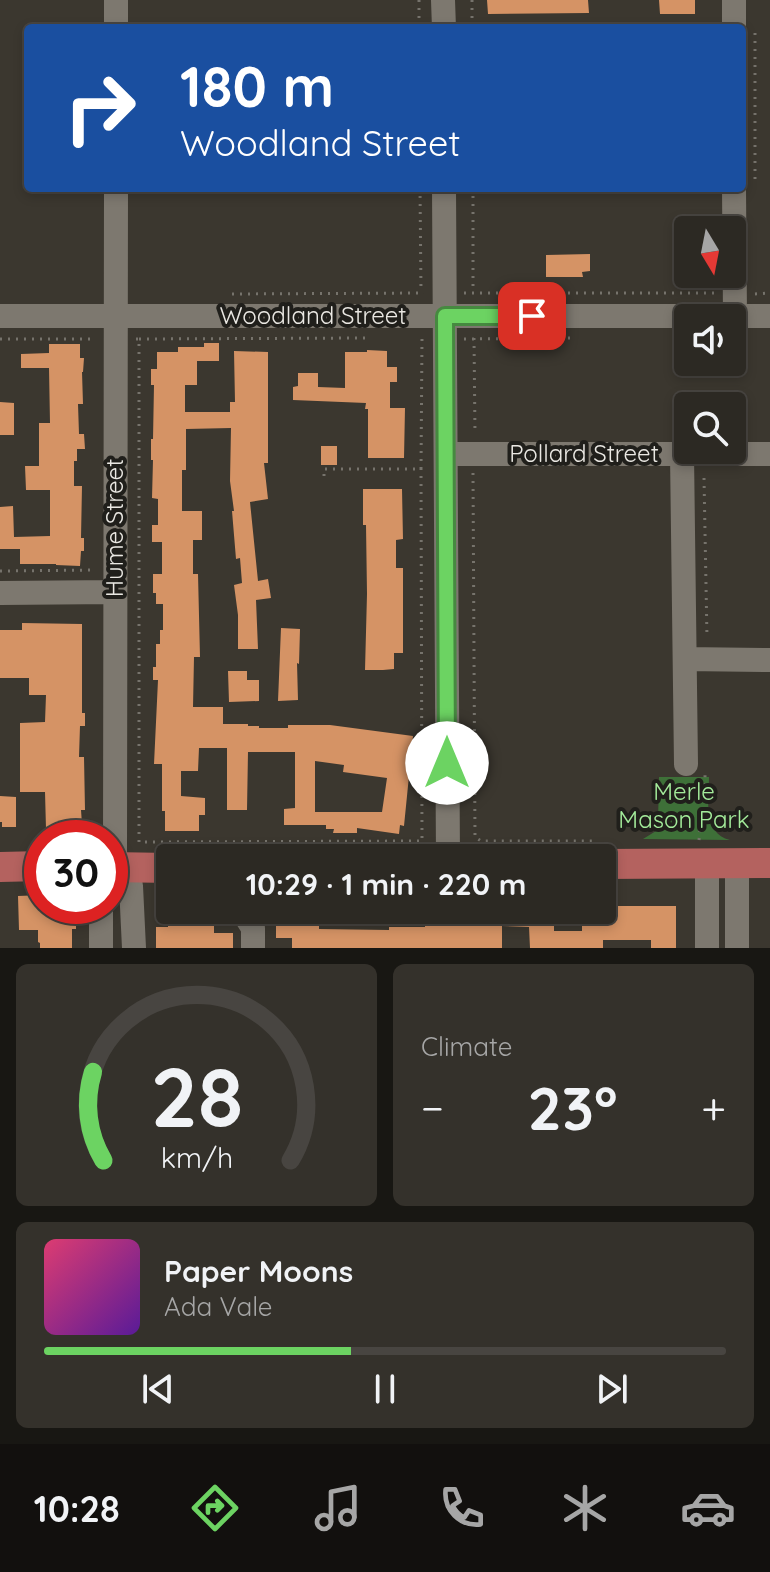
<!DOCTYPE html>
<html lang="en">
<head>
<meta charset="utf-8">
<style>
  body { margin:0; font-family:Quicksand,sans-serif; background:#34312b; color:#f1f3f6; height:100vh; display:flex; flex-direction:column; font-size:30px; white-space:nowrap }
  * { box-sizing:border-box; margin:0 }
  p { font-size:26px; color:#a6a6a6 }
  .icon { flex:none; width:44px; height:44px; fill:none; stroke:currentColor; stroke-width:2; stroke-linecap:round; stroke-linejoin:round }
  .map { position:relative; height:948px; overflow:hidden }
  .panel { display:flex; flex-direction:column; gap:16px; padding:16px; background:#181713; flex:1 }
  .panel>* { flex:none }
  .banner { position:absolute; left:24px; top:24px; width:722px; height:168px; border-radius:8px; box-shadow:0 4px 12px #0003,0 0 0 2px #484541; background:#1a4fa0; color:#fff; overflow:hidden }
  .needle { width:52px; rotate:170deg }
  .fabs { position:absolute; left:674px; top:216px; display:grid; gap:16px }
  .fabs a { display:grid; place-items:center; width:72px; height:72px; border-radius:8px; background:#2c2923; box-shadow:0 4px 12px #0003,0 0 0 2px #484541; font-size:40px }
  .speed { position:absolute; left:24px; top:820px; display:flex; gap:16px; font-size:40px; font-weight:700; text-align:center }
  .speed>* { display:grid; place-content:center; width:104px; height:104px; border-radius:50%; background:#2c2923; box-shadow:0 4px 12px #0003,0 0 0 2px #484541; line-height:1 }
  .speed .limit { border:12px solid #d22; background:#fff; color:#111 }
  .pin { position:absolute; display:grid; place-items:center; width:68px; height:68px; color:#fff; margin:-34px; border-radius:16px; box-shadow:0 4px 12px #0006 }
  .me { position:absolute; width:88px; margin:-44px; rotate:0deg; stroke-linejoin:round; filter:drop-shadow(0 0 6px #0008) }
  .turn { display:flex; align-items:center; gap:28px; height:168px; padding:0 24px; font-size:36px }
  .turn .icon { width:104px; height:104px; stroke-width:2.5 }
  .turn b { display:block; font-size:56px; line-height:68px }
  .big { font-size:60px; font-weight:700; line-height:1.1 }
  .panel .tile { flex:1; display:flex; flex-direction:column; justify-content:center; gap:12px; min-width:0; padding:0 28px; border-radius:12px; background:#34312b }
  .panel .dial { align-items:center; gap:0 }
  .dial svg { height:208px; overflow:visible; fill:none; stroke:#484541; stroke-width:7; stroke-linecap:round; text-anchor:middle }
  .dial text { fill:#f1f3f6; stroke:none }
  .song { display:flex; align-items:center; gap:24px }
  .cover { width:96px; height:96px; border-radius:12px; background:linear-gradient(135deg,hsl(340 70% 55%),hsl(270 70% 35%)) }
  .played { height:8px; border-radius:4px; background:linear-gradient(90deg,#6cd362 45%,#484541 45%) }
  .keys { display:flex; justify-content:space-around; direction:ltr }
  .heat { display:flex; justify-content:space-between; align-items:center; font-size:44px; direction:ltr }
  .panel .tiles { flex:1; display:grid; gap:16px; grid-template-columns:1fr 1fr }
  .tile:last-child { grid-column:span 2 }
  .trip { position:absolute; left:156px; top:844px; width:460px; height:80px; border-radius:8px; background:#2c2923; box-shadow:0 4px 12px #0003,0 0 0 2px #484541; font-weight:700; line-height:80px; text-align:center }
  .tab-bar { display:flex; height:128px; justify-content:space-around; align-items:center; background:#12100e; color:#a6a6a6 }
  .tab-bar .icon { width:56px; height:56px }
  .tab-bar .selected { color:#6cd362 }
  .tab-bar b { font-size:36px; color:#f1f3f6 }
  .map>svg:first-child { display:block }
</style>
</head>
<body>
<div class="map">
<svg width="770" height="948" viewBox="0 0 770 948">
  <rect width="100%" height="100%" fill="#3b372f"/>
  <!-- green -->
  <path fill="#3e7038" d="M659,777H709C709,799 702,833 730,840L643,839L656,831L658,823Z"/>
  <!-- building -->
  <path fill="#d59365" fill-rule="evenodd" d="M487,0H588L589,13L488,14Z
    M659,0H695V14H660Z
    M590,254V271L582,272L583,277H546V255Z
    M204,343H219V361H197V385H185V412H230V402H235L234,351L268,352V463H264L268,499L250,502L258,581L268,579L271,598L256,600L258,649H238V615L234,585L242,583L240,558L236,559L232,511H234L230,481L231,428L186,429V470H182V511H202V540H193V574H198L200,657H194L193,707H223V724H248V726H259V728H288V725H330L413,736L404,826L400,825L399,834L357,828V833H333L334,829H326V825H284V809L295,808V752H248L247,810H227V748H199L198,771H181V796L205,798V815H199V831H165V811H162V764H154L158,680H153V667H156V644H160V630H163V604H156V593H153V574H162V542H152V525H158V499L152,498L153,460H151V439H153L154,385H151V369H157V352H178V347H204ZM315,761L344,765L343,772L387,778L382,812H315Z
    M49,344H80V358H84L83,372H82L83,404H78L79,434H84L85,449H77V461H74V486H82L81,538H84V551H81L80,566L56,565V564H20V549H0V507L13,506L14,537L50,536V490H26L25,466H39V423H50L49,368H21V354L49,353Z
    M367,350L387,351V367H397V382H390V408H405L404,458H368V409H365L366,403L293,400V387L298,386V373H318V387L345,388V352H367Z
    M0,402L14,403V435H0Z
    M321,446H337V465H321Z
    M363,489H402L403,539L396,540V568H403V653H394V669L383,670H365L367,594L366,525H363Z
    M22,623L82,624V713H85V726H80L79,757H84L85,810H81L82,824H66V829H46L45,792H20V723L45,722L46,695H29V678H0V630H22Z
    M281,628L300,629L299,664L297,663L298,700L278,701Z
    M228,671H247V680H259V701L229,702Z
    M0,796L16,797V827H2V822H0Z
    M42,895V906H76V929H72V948H40V943L38,942V930H19L18,896Z
    M618,906H676V948H651V940H603V948H530L529,927L502,926V948H292V938H276V910H319V929L389,930V927H425V910L552,911V917L554,916V931H582V913H587V910H618Z
    M168,910H214V933H233V948H156V927H168Z"/>
  <g fill="none" stroke-linecap="round" stroke-linejoin="round">
    <!-- path -->
    <path stroke="#76736c" stroke-width="3" stroke-dasharray="2 6" stroke-linecap="butt" d="M419,0V28
      M472,0V28
      M755,33V185
      M420,188L421,292
      M473,188V292
      M464,293H716
      M232,294L424,293
      M755,294L770,293
      M474,338L475,434
      M0,339H96
      M136,339H139V842L422,841L421,469
      M139,339L367,338
      M464,339L572,338
      M473,473L475,837L481,841H595
      M324,476V469H421L422,338H419
      M704,478L707,638
      M0,571L96,570
      M699,840L700,830L705,819V770"/>
    <!-- minor -->
    <path stroke="#7d786f" stroke-width="24" d="M116,0V28
      M443,0L444,28
      M734,0V28
      M116,188L115,851L116,867L131,886L134,948
      M444,188L448,858
      M734,188L735,316
      M0,316H770
      M446,454H770
      M682,454L686,764
      M0,593L115,592
      M685,659L770,660
      M245,910L246,917L253,928V948
      M101,948V906
      M707,948V863
      M737,948V863"/>
    <!-- major -->
    <path stroke="#b4625f" stroke-width="30" d="M602,864L770,863
      M0,867L42,866
      M110,867L170,868"/>
  </g>
  <g fill="none" stroke-linecap="round" stroke-linejoin="round">
    <defs>
      <path id="route" d="M447,763L445,316H532"/>
    </defs>
    <!-- route casing -->
    <use href="#route" stroke="#468940" stroke-width="20"/>
    <!-- route -->
    <use href="#route" stroke="#6cd362" stroke-width="14"/>
  </g>
  <g text-anchor="middle" stroke-width="8" stroke-linejoin="round" paint-order="stroke">
    <!-- street labels -->
    <g font-size="24" fill="#eae8e3" stroke="#201f1b">
      <text x="313" y="324">Woodland Street</text>
      <text x="584" y="462">Pollard Street</text>
      <text transform="translate(115 528) rotate(-90)" y="8">Hume Street</text>
    </g>
    <!-- park labels -->
    <g font-size="24" fill="#a4ec9b" stroke="#201f1b">
      <text x="684" y="800">Merle<tspan x="684" dy="28">Mason Park</tspan></text>
    </g>
  </g>
</svg>
<div class="fabs">
<a><svg class="needle" viewBox="-14 -14 28 28"><path d="M0-13l5 13h-10z" fill="#e53935"/><path d="M0 13l5-13h-10z" fill="#a6a6a6"/></svg></a>
<a><svg class="icon" aria-label="sound" viewBox="0 0 24 24"><path d="M4 9h4l5-4v14l-5-4H4zM17 9q2 3 0 6"/></svg></a>
<a><svg class="icon" aria-label="search" viewBox="0 0 24 24"><circle cx="10" cy="10" r="6"/><path d="M15 15l6 6"/></svg></a>
</div>
<div class="speed"><div class="limit">30</div></div>
<div class="pin" style="left:532px;top:316px;background:#d93025"><svg class="icon" aria-label="arrive" viewBox="0 0 24 24"><path d="M6 21V4h12l-3 4 3 4H6"/></svg></div>
<svg class="me" style="left:447px;top:763px" viewBox="-20 -20 40 40"><circle r="19" fill="#fff"/><path d="M0-13L10 11 0 6-10 11z" fill="#6cd362"/></svg>
<div class="trip">10:29 · 1 min · 220 m</div>
<div class="banner">
<div class="turn"><svg class="icon" aria-label="right" viewBox="0 0 24 24"><path d="M7 20v-9h11M14 6l5 5-5 5"/></svg><div><b>180 m</b>Woodland Street</div></div>
</div>
</div>
<section class="panel">
<div class="tiles">
<div class="tile dial"><svg viewBox="0 0 100 80">
<path d="M14 69A42 42 0 1 1 86 69"/>
<path d="M14 69A42 42 0 0 1 10 35" stroke="#6cd362"/>
<text x="50" y="56" font-size="32" font-weight="700">28</text>
<text x="50" y="72" font-size="11">km/h</text>
</svg></div>
<div class="tile"><p>Climate</p>
<div class="heat"><a>−</a><b class="big">23°</b><a>+</a></div>
</div>
<div class="tile">
<div class="song"><i class="cover"></i><div><b>Paper Moons</b><p>Ada Vale</p></div></div>
<div class="played"></div>
<div class="keys"><svg class="icon" aria-label="previous" viewBox="0 0 24 24"><path d="M18 5L8 12l10 7zM5 5v14"/></svg><svg class="icon" aria-label="pause" viewBox="0 0 24 24"><path d="M8 5v14M16 5v14"/></svg><svg class="icon" aria-label="next" viewBox="0 0 24 24"><path d="M6 5l10 7-10 7zM19 5v14"/></svg></div>
</div>
</div>
</section>
<nav class="tab-bar">
<b>10:28</b>
<svg class="icon selected" aria-label="directions" viewBox="0 0 24 24"><path d="M12 3l9 9-9 9-9-9zM9 14v-3h6M13 9l2 2-2 2"/></svg>
<svg class="icon" aria-label="music" viewBox="0 0 24 24"><path d="M9 18V5l10-2v13"/><circle cx="6" cy="18" r="3"/><circle cx="16" cy="16" r="3"/></svg>
<svg class="icon" aria-label="phone" viewBox="0 0 24 24"><path d="M5 4h4l2 5-3 2q2 4 5 5l2-3 5 2v4C11 20 4 13 5 4z"/></svg>
<svg class="icon" aria-label="climate" viewBox="0 0 24 24"><path d="M12 3v18M4 7l16 10M4 17L20 7"/></svg>
<svg class="icon" aria-label="car" viewBox="0 0 24 24"><path d="M5 17H2v-5l4-1 3-4h7l3 4 3 1v5h-3M9 17h6M6 11h13"/><circle cx="7" cy="17" r="2"/><circle cx="17" cy="17" r="2"/></svg>
</nav>
</body>
</html>
